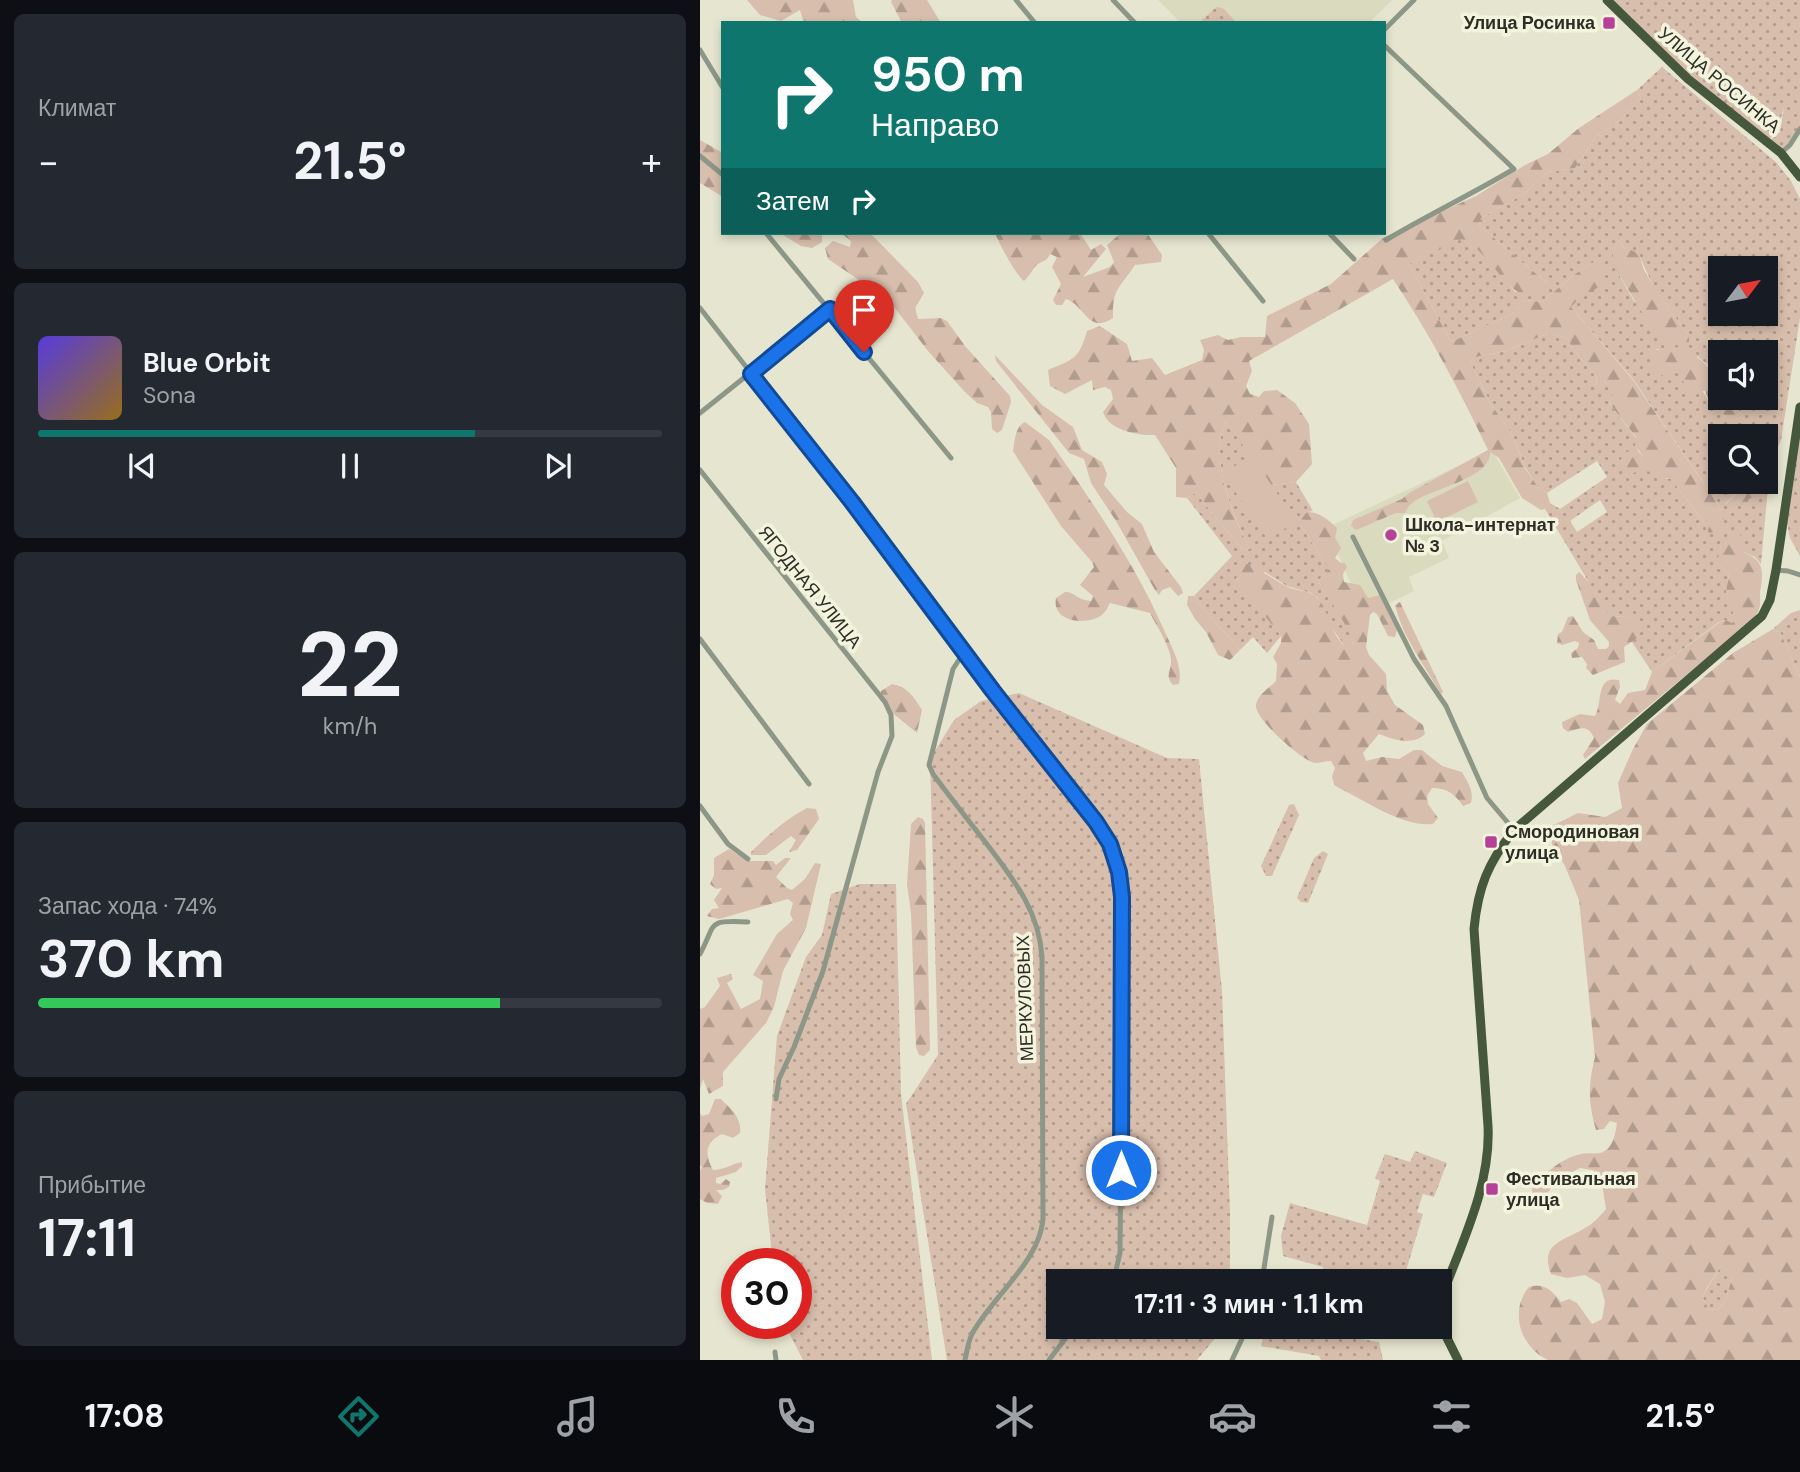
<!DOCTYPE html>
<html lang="ru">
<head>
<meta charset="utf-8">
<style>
  body { margin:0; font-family:"DM Sans",sans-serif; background:#242831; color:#f1f3f6; height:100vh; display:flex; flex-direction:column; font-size:26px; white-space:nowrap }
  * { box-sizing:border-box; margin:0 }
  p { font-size:23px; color:#9ea1a6 }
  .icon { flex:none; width:38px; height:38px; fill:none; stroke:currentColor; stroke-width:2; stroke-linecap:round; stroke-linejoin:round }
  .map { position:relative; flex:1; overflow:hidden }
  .details { display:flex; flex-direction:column; gap:14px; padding:14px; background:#0d0f14; width:700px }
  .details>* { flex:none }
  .hud { position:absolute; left:21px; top:21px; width:665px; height:214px; border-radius:0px; box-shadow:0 4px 10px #0003; background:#0f766e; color:#fff; overflow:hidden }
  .needle { width:46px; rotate:58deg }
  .buttons { position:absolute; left:1008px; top:256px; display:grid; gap:14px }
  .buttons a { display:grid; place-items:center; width:70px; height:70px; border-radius:0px; background:#171b24; box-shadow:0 4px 10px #0003; font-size:35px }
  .speed { position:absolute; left:21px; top:1248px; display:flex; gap:14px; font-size:35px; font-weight:700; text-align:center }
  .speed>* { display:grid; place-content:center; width:91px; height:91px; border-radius:50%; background:#171b24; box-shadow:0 4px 10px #0003; line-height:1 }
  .speed .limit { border:10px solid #d22; background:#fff; color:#111 }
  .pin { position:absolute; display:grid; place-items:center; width:60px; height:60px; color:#fff; margin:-72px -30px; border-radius:50% 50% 50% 0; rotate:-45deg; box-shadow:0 0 7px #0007 }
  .pin .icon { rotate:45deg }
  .me { position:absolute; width:77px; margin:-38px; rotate:0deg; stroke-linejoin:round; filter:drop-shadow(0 0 5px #0008) }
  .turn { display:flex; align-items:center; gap:24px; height:147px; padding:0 35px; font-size:32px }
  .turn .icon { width:91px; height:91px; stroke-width:2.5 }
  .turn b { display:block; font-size:49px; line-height:60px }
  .then { display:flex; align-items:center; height:66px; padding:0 35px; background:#0003; gap:14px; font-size:26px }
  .big { font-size:52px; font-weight:700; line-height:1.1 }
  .details .card { flex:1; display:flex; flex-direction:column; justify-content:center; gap:10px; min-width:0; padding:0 24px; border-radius:10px; background:#242831 }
  .details .dial { align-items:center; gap:0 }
  .dial b { font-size:91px; line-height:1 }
  .song { display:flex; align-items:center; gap:21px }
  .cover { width:84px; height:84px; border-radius:10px; background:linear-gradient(135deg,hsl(250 70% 55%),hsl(40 70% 35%)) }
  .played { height:7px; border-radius:4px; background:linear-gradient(90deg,#0f766e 70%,#363941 70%) }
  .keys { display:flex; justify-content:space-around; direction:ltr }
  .heat { display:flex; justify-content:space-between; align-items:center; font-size:38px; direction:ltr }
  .charge { height:10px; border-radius:5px; background:linear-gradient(90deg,#34c759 74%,#363941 0) }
  .trip { position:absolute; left:346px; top:1269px; width:406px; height:70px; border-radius:0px; background:#171b24; box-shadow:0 4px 10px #0003; font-weight:700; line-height:70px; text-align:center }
  .tabs { display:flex; height:112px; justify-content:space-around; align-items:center; background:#090b0e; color:#9ea1a6 }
  .tabs .icon { width:49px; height:49px }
  .tabs .current { color:#0f766e }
  .tabs b { font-size:32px; color:#f1f3f6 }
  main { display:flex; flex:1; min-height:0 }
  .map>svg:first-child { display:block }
</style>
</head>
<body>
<main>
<section class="details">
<div class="card"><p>Климат</p>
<div class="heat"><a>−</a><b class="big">21.5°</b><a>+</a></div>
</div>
<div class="card">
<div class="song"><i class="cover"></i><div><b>Blue Orbit</b><p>Sona</p></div></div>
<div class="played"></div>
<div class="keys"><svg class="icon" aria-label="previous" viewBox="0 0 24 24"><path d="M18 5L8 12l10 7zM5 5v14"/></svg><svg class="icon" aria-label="pause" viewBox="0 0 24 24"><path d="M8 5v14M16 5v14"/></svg><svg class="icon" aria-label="next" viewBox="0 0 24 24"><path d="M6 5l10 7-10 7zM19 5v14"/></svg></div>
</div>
<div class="card dial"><b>22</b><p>km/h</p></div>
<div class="card"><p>Запас хода · 74%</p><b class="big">370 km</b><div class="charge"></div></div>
<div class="card"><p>Прибытие</p><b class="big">17:11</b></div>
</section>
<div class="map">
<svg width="1100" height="1360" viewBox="0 0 1100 1360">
  <defs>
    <pattern id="grass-dots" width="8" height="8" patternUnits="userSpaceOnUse" patternTransform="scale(1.75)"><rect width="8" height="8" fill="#d8beac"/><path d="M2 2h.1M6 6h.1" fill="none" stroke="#b09b8c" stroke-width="1.8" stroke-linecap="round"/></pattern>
    <pattern id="forest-firs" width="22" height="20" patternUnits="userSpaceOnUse" patternTransform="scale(1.75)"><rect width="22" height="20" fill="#d8beac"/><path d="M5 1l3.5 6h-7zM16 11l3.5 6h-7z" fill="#b09b8c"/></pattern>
  </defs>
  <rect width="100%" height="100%" fill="#e6e6d0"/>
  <!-- built -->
  <path fill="#dadabe" d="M458,0H692L669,23H481Z
    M792,450L820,498L742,541L749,558L709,577L714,591L665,615L626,528Z"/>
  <!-- grass -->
  <path fill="url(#grass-dots)" fill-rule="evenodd" d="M905,0H1100V129L1081,153L1068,142L1080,132L1084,107L1077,132L1067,141L974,64Z
    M518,7L524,9L537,23H499L515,8Z
    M962,67L1076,162L1091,181L1100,199V318L1081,440L1075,454L1066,447V436H1056L1050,427L1045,428V436H1020V481H1048L1025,504L1053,495L1068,487L1061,564L1055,557L1021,542L1020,566L1029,574L1026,591L1036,620L1032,623L1026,620L1019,622L952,672L932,642L938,638L929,617L910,616L903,606L845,509L850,503L860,509L907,477L897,461L847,493L838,487L825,467L813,436L791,404L770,362L776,357L806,351L849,333L867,338C874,354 887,363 897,378L896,385L904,381L915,392L909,403L936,438L938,451L943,456L940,461C948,473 957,477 971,479L1003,521L1009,532L1022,510L933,379L871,307L877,301L897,260L875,274L842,302L825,300L812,314L751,342L709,264L762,238L783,254L815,292L848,284L779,225L781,218L824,194L847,172L875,168L897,135L919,122L941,98L937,90ZM918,239L924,248L934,251L940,257L954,288L989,336L934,301L913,264ZM1020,268H1066V313H1020ZM956,349L997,356L1009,366L1020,385V352H1066V397H1029L1044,418L1025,417L1018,406H1011C1005,392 991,374 974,372ZM900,500L907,512L877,532L870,521Z
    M526,422L551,455L524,475L595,521L571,485L596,482L613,511L607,512L602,527L629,569L618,581L654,637L652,645H644L629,624L618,598L611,593L587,586L565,572L536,578L581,636L567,653L553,637L540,650L497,602L494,596L532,556L487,498L497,492C510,514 528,530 543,550L550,549C533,516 508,457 526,422Z
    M1100,439V556L1090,538L1087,523Z
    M1100,610V677L1080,632L1073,629L1091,613Z
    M319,693L467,758L499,759L522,991L530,1213V1281H359V1326L521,1327V1331L497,1360H247L206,1104L238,1055L230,759L254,720L281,701Z
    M594,804L599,815L572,876H566L561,866L589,805Z
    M623,851L628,854L608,903L601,902L597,898L614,858Z
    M160,884H196L201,1094L232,1360H103L84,1323H96V1264H73L65,1189L77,1036L106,957L122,935L131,894Z
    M715,1151L747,1163L734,1197L723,1194L717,1212L723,1214L703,1281H620L623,1267L583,1256L581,1236L590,1203L667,1225L680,1181L675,1178L685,1154L710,1162Z
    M1021,1266L1027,1268L1032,1278L1025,1302L1018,1309L1009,1310L1003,1298L1006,1290Z
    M566,1327C604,1326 641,1336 679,1342L683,1360H621L619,1356L561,1346Z"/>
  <!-- forest -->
  <path fill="url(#forest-firs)" fill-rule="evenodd" d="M47,0H153L156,17L163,23H104L100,10L81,21L60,15Z
    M192,0H227L241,23H202L191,2Z
    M937,90L941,98L919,122L897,135L875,168L847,172L824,194L781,218L779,225L848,284L841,295C811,300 803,275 784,256C778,249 769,244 762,239L709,264L751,342L812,314L825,300L842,302L875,274L897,260L904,269L906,282L877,301L871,307L933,380L1022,510L1024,519L1020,530L1009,533L1003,521L971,479L958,477L946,470L928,474L921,459L928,451L940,461L943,456L935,445L936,437L909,403L914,392L904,381L896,386L897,378C887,363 874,354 867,338L849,333L806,351L776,357L770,362L791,404L813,436L825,468L838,487L847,493L850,503L845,509L841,510L822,498L799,458L790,452C792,479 727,489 711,504C708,506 707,510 705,513H696L656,530L651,526L653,520L702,499L709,493L788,450C760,391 729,333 693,279L549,361L552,371L546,386L550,394L559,397L564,391L577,390L595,403L609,424L612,464L596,482L571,485L526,422C508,457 533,517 550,549L543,550C528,530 510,514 497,492L487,498L476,497V468L455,435C438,436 408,430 403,412L413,399L411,390L405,387L393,390L392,380L365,394L350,386L348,370C374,359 379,359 387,331L400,326L427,344L432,361L452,358L465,375L502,360L504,350L500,340L518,335L528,340L541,337H565L567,316L631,284L683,238L776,196L825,165L848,154L879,128Z
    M0,140L23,153V197L0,183Z
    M80,233H122V242L112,248L101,246Z
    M141,233H170L218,282L224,293L215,308L218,319L241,318L247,321L265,346L310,396L311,402L302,430L297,433L292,429L291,412L288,407L277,403L264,391L228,351L191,303L180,299L162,282L128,259L125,248L133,241L150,247L151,241Z
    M295,233H380L391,250L401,244L406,249L383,277L410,267L414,262L407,245L421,233H447L462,255L461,262L435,265C420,288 412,288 413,318C388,335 385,305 366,299L362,305H356L353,300L361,284L352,267L357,257L350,254C347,261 344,260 338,264C332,268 330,276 324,281C315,274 300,245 295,233Z
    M918,239L924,248L934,251L940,257L944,270L957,292L989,336V342L966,344L957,338L913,264V254Z
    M978,347L995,348L997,357C1010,367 1020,380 1020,397H1029L1044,418V423C1030,424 1025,417 1018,407L1011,406L1005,391H988L979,373L974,372L970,378C956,375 951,366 947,352C957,349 967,350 978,347Z
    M295,355L342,405L373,427L382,450L402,462L407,474L404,485L427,512L442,524L454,552L481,587L483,593L478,596L470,587L462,590L459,595L455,590L416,521L391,483L384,459L369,453L296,361Z
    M325,422L349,440L356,450C398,511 435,564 465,632C472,648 483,666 479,684L473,685C464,676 472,670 471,659C469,645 457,626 450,613L410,603C408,606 407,610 404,613C391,627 351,623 356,598L365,592C375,592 377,600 391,601L393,596L380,585L394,567L392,562L361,526L313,451C315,440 315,427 325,422Z
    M1066,447L1075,454L1068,487L1035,508L1025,505L1048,481H1066Z
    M607,512C618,511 629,520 637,528L635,538L641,548L635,558L641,563H645L647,567L643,574L644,582L660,585L668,598L680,595L697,630L695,637L688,636L677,614L673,612L670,615L666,647L669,655L686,674L687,691L695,705L723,725L725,734C713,746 694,740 679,734L663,753L666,761L682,757L699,759L714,750H722L742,766L762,772C768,783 774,790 771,803L763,806C755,794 747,788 732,788L727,796L728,804L738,818L733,824C702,827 668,802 641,789L634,785L632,776L635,768L631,761C626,761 620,763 615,763C602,761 556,720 556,706C556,696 569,688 576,681L577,664L573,657L581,643V636L540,585C535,576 536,571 541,562C559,567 570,578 586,586C597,592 612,589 620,601C630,616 630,632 644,645H652L653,637L618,581L629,569L602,527V518Z
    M1039,532L1044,544L1043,552C1064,560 1064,571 1060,592C1060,597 1061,605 1059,609C1058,614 1052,619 1049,623L885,759L883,755L894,738C888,724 880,728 868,732L863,728L862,722L880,714L895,716C903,703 895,675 919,680L920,687L915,700L920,704L928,693L945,690L952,672L1020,622L1026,620L1032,623L1035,620L1026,591L1029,574L1020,566L1017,559L1020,553L1021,542Z
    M879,572L889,582L910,616L929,617L938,628V638L924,647L925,662L893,675L886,668L887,664L882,657L872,658L871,653L878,648L879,643L875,641L862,645L857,643L858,634L862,632L868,617L873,616L883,632L894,640L898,649H906L909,646V642L890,620L876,580V575Z
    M488,596H494L497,602L540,650L530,660L518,655L506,632L495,619L487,605Z
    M700,602L743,692L741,694C725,666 703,638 695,605Z
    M1073,629L1080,632L1100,677V1360H848C820,1347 809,1311 829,1287C845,1283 851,1290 861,1302L869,1299L877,1303L892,1324L902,1319L905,1302L900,1284L885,1275L867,1278L851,1274C839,1243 864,1241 885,1228C893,1224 900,1216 906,1209L902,1184L893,1170L880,1168L855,1181L846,1196L838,1201L833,1198L832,1189C844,1173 862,1158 881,1154C888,1152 897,1155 903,1152C914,1146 915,1134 917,1123L910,1121L904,1129L896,1130C888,1102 888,1086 895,1057L879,900L865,866L852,846V826L878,813L905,817L922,808L918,783L932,751L947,724L1033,653ZM1021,1266L1027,1269L1032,1278L1025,1302L1018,1309L1009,1310L1003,1298L1006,1289Z
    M192,684C207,686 214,697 222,710L217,733L190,711L179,699L181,691Z
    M107,808L116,809L119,819L97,850L89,852L96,840L91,836L66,855H51V852C68,835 86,819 107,808Z
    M218,817L223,819L225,823L230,1050L224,1056L219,1055L216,1047L211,913L207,884L211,824Z
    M29,849L48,861H73L76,865L85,858H91L76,877L87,888L92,890L105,879L115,863L121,864L106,928L83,971L74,1007L66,1023L23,1072V1086L9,1094L3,1079L0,1089V1009L5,1007L20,986L17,978L31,974L33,979L27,983L41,1009L60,999L63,981L53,975L77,934L93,920L90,914L93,903L88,899L19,919L7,916L12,909L19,908L14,900L22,888L16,889L10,884L14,875V858Z
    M15,1099H21C31,1109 42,1118 40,1133L33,1138L22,1134C4,1143 5,1155 13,1170C24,1170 31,1164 42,1162V1166L36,1172L16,1178V1183L20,1184L26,1179L30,1182L29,1187L23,1190H16L22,1196L18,1204L7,1203L0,1199V1171L2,1167L0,1165V1113L2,1116L9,1114Z"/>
  <!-- pitch -->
  <path fill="#d8beac" d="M551,455L596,521L568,540L523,474Z
    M768,481L778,502L737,522L727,501Z"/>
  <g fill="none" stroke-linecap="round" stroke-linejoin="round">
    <!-- street -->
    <path stroke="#8d9787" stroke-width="5" d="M316,0L335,23
      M413,0L435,23
      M684,30L714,0
      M684,45L814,169C772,194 728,215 686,240
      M0,50L23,88
      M1081,153L1090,145L1100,129
      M0,156L23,175
      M66,233L251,458
      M508,233L563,301
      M629,233L654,259
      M0,308L152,502L293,691L396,822C411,846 418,869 423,897L420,1253L416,1270L410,1281
      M0,413L130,309
      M0,470L185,702L191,715L192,736L178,772L123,971L94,1047L79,1079L76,1099
      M653,537L714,659L746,706L787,798L814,830
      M1076,570L1088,571L1100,575
      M0,639L109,784
      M264,652L253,669L229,765L233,774C250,797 268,820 286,843C313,879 339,910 342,957L343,1219C340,1261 292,1297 272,1334C268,1342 267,1351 265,1360
      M0,806L28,844L48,859
      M0,954C17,922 6,920 48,922
      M562,1281L572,1217
      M75,1352L76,1360
      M349,1360L375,1326
      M532,1360L548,1326"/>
    <!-- primary -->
    <path stroke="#46583b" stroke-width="9" d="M907,0L988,79L1081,153L1100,177
      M740,1309L742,1296C762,1242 791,1185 788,1126L774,929C778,887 788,863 814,830L1062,616L1070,600L1076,570L1100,407
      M740,1324L758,1360"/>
  </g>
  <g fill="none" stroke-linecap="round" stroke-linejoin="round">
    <defs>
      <path id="route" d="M164,352L130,309L51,374L152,502L293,691L396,822L410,844L419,872L422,897L421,1170"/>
    </defs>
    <!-- route casing -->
    <use href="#route" stroke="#114b97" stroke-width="18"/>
    <!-- route -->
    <use href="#route" stroke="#1a73e8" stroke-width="12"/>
  </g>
  <!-- markers -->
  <g fill="#b74198" stroke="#f3f4dd" stroke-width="2.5">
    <rect x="902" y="16" width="14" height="14" rx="3.5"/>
    <circle cx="691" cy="535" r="7"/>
    <rect x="784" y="835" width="14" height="14" rx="3.5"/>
    <rect x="785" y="1182" width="14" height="14" rx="3.5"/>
  </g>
  <g text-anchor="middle" stroke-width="7" stroke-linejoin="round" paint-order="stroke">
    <!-- poi labels -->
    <g font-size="18" font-weight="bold" fill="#2d2d25" stroke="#f3f4dd" text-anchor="start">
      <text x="895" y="29" text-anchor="end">Улица Росинка</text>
      <text x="705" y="531">Школа-интернат<tspan x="705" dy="21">№ 3</tspan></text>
      <text x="805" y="838">Смородиновая<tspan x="805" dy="21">улица</tspan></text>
      <text x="806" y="1185">Фестивальная<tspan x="806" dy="21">улица</tspan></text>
    </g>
    <!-- street labels -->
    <g font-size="18" fill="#2d2d25" stroke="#f3f4dd">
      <text transform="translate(1019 80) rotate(40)" y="6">УЛИЦА РОСИНКА</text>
      <text transform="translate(110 587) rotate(51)" y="6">ЯГОДНАЯ УЛИЦА</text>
      <text transform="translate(325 998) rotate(-92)" y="6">МЕРКУЛОВЫХ</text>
    </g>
  </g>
</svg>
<div class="buttons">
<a><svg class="needle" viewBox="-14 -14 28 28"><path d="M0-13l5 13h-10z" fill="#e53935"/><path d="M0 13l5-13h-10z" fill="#9ea1a6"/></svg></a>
<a><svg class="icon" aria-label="sound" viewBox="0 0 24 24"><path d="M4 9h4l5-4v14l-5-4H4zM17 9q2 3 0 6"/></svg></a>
<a><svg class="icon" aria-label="search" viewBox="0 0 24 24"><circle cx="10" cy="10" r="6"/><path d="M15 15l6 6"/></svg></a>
</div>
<div class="speed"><div class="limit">30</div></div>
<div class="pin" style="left:164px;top:352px;background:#d93025"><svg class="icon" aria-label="arrive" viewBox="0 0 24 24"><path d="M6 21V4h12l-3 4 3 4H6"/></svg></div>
<svg class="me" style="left:421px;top:1170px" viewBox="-20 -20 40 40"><circle r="17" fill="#1a73e8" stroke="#fff" stroke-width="3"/><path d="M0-11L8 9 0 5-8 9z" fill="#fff"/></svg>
<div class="trip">17:11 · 3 мин · 1.1 km</div>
<div class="hud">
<div class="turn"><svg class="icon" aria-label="right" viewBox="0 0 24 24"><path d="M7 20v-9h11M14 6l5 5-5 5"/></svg><div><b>950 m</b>Направо</div></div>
<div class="then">Затем<svg class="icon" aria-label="right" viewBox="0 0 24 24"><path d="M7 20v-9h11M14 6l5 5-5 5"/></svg></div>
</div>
</div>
</main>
<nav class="tabs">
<b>17:08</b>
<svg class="icon current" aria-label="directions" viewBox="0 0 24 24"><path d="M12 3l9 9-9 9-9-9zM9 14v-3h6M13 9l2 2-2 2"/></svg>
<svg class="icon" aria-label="music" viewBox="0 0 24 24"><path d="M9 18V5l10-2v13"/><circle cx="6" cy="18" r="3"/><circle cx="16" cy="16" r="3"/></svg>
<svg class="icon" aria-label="phone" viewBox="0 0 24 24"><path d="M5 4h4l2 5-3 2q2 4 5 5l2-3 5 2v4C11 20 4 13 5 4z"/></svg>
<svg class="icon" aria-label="climate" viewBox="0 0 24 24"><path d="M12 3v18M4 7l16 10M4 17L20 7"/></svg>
<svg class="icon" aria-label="car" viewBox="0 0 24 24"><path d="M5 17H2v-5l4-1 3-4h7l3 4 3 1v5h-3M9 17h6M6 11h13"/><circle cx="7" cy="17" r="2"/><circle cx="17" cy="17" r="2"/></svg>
<svg class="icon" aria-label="filters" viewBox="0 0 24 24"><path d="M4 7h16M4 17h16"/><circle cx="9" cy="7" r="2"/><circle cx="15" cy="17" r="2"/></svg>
<b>21.5°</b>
</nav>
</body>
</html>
